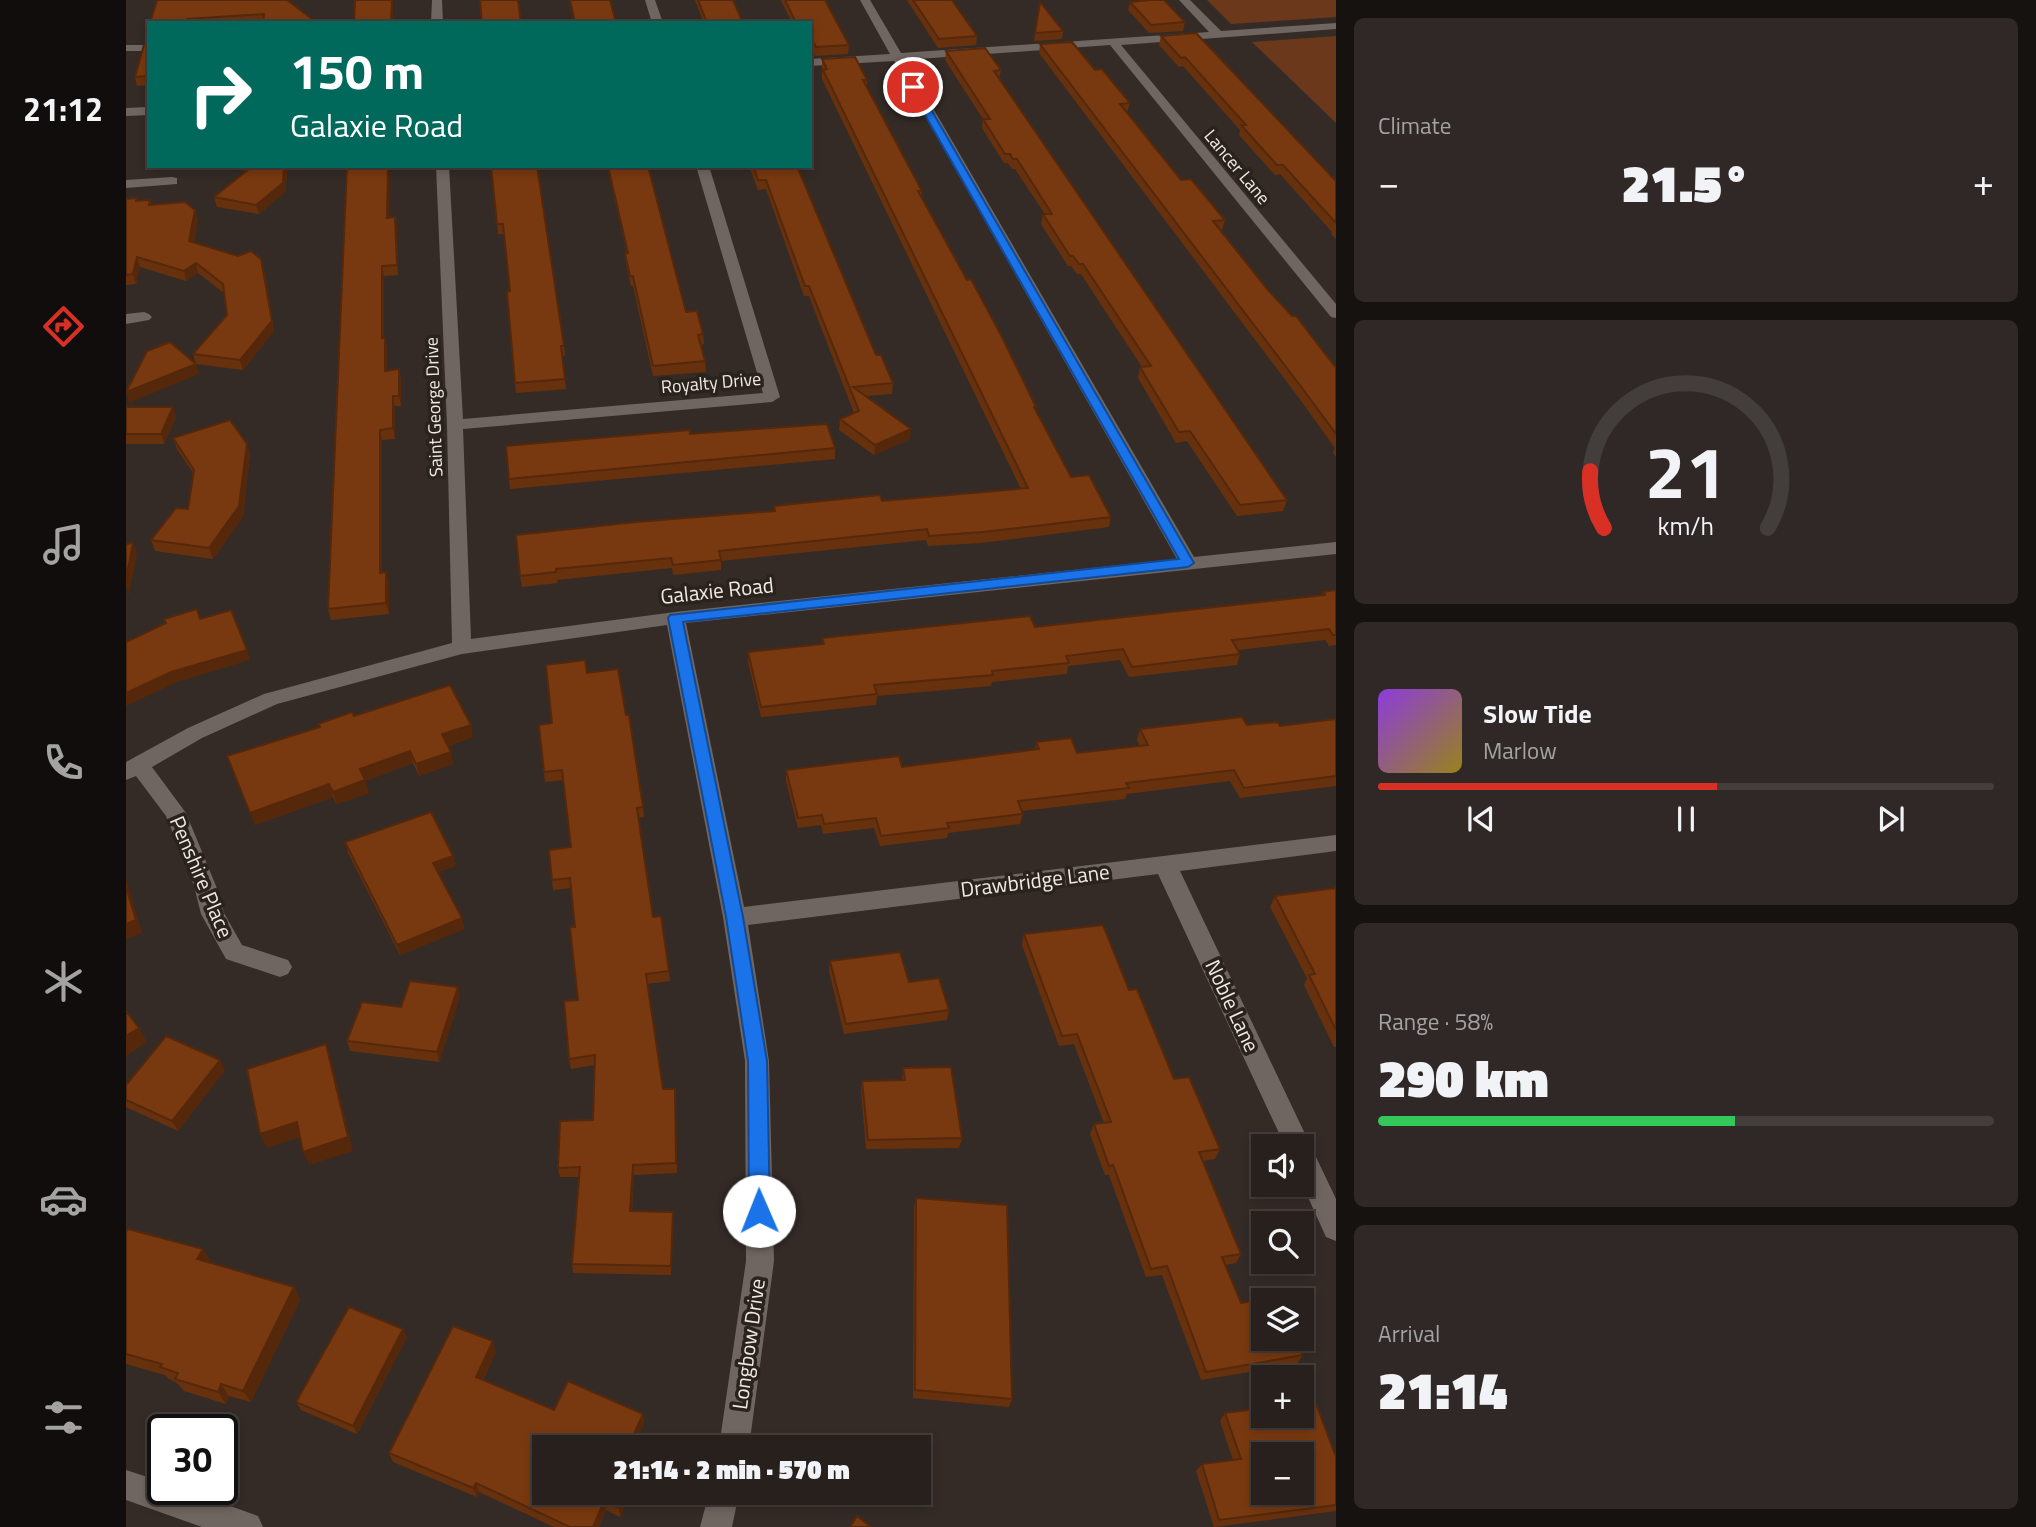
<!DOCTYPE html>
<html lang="en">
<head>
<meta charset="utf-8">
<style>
  body { margin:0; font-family:"Titillium Web",sans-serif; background:#2f2826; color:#f1f3f6; height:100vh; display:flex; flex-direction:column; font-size:26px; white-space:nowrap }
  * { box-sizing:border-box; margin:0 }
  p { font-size:23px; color:#a4a3a4 }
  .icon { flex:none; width:38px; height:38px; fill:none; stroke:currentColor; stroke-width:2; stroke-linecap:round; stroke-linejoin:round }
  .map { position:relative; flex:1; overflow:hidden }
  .panel { display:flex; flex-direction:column; gap:18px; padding:18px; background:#151210; width:700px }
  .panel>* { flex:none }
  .hud { position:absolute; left:21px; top:21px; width:665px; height:147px; border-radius:0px; box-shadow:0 4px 10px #0003,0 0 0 2px #433e3b; background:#00695c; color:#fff; overflow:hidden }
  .tools { position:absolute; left:1125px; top:1134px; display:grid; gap:14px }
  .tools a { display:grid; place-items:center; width:63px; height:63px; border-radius:0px; background:#27201d; box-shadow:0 4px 10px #0003,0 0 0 2px #433e3b; font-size:35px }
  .speed { position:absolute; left:21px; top:1414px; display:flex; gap:14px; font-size:35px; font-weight:700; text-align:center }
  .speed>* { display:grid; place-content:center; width:91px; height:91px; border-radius:50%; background:#27201d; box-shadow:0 4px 10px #0003,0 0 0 2px #433e3b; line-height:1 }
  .speed .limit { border:4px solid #111; border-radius:10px; background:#fff; color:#111 }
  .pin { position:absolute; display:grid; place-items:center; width:60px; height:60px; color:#fff; margin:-30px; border:4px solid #fff; border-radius:50%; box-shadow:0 2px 7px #0007 }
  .me { position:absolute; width:77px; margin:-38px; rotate:359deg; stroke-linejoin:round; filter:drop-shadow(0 0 5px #0008) }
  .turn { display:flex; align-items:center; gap:24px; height:147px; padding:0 28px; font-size:32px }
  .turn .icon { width:91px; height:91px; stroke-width:2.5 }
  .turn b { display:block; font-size:49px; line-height:60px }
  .big { font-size:52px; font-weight:800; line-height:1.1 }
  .panel .card { flex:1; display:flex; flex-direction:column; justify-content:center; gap:10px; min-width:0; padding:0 24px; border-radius:10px; background:#2f2826 }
  .panel .dial { align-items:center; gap:0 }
  .dial svg { height:182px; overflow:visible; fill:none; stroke:#433e3b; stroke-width:7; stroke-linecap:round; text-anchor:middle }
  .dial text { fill:#f1f3f6; stroke:none }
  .song { display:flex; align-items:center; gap:21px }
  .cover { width:84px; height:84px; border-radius:10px; background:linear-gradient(135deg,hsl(270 70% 55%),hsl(50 70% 35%)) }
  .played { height:7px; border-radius:4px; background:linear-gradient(90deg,#d93025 55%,#433e3b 55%) }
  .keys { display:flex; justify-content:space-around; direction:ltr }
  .heat { display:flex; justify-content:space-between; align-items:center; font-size:38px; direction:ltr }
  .charge { height:10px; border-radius:5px; background:linear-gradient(90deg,#34c759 58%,#433e3b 0) }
  .trip { position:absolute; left:406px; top:1435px; width:399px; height:70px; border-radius:0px; background:#27201d; box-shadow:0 4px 10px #0003,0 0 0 2px #433e3b; font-weight:800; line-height:70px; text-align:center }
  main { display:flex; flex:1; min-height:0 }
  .dock { display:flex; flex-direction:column; width:126px; justify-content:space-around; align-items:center; background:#100d0c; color:#a4a3a4 }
  .dock .icon { width:49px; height:49px }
  .dock .selected { color:#d93025 }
  .dock b { font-size:32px; color:#f1f3f6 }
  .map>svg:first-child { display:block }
</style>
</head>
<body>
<main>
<nav class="dock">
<b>21:12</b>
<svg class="icon selected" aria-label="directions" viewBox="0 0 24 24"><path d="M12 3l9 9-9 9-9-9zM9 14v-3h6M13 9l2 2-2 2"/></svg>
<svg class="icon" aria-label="music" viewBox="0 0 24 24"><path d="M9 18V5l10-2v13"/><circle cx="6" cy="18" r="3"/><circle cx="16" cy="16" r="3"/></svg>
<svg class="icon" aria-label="phone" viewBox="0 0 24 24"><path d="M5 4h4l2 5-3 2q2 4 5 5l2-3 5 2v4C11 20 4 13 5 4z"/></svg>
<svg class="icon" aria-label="climate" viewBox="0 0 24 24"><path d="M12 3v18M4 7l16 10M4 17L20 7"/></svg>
<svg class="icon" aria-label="car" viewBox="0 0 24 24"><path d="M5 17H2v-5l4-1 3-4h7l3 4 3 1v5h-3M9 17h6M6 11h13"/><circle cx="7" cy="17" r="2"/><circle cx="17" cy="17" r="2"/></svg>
<svg class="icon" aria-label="filters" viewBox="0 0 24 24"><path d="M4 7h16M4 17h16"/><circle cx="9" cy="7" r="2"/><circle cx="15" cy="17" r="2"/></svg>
</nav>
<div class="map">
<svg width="1210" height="1527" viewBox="0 0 1210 1527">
  <rect width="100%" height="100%" fill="#342b27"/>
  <!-- green -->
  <path fill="#6b381b" d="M1081,0H1210V17L1105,24Z
    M1210,36V123L1126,42Z"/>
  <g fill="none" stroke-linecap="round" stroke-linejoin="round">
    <!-- minor -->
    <path fill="#706661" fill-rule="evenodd" d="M306,0H316L317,23H305Z
      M519,0H529L537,23H526Z
      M734,0H744L775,53L1083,32L1053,0H1064L1095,31L1210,23V29L995,45L1210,304V318L1205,317L984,45L779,60L1068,557L1210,542V554L560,623L618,907L1210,835V851L1054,871L1210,1199V1241L1200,1237L1176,1184V1146H1159L1032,874L622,925L643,1061L648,1261L623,1447H593L620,1261L619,1061L597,917L541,625L336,654L151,704L76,738L26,767L60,813L90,886L98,913L116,945L162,960L166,967L162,974L154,977L100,959L75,914L68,886L40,816L10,776L0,780V762L62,728L138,694L326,643L321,425L310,166H323L337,419L637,393L570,166H583L654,397L646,402L337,429L345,639L549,612L1051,559L768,61L684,66V59L764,54Z
      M0,45H23V51H0Z
      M23,107V115L0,116V108Z
      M46,177L51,178V184L0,188V180Z
      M18,312L23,314L26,317L23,320L0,324V314Z
      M0,1470L37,1482V1489H57L132,1516L137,1527H76L0,1500Z
      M583,1493H613L606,1527H574Z"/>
  </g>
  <!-- wall -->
  <path fill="#68310e" d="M161,0L190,23H24Z
    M569,0H607L617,23H578Z
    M655,0H699L723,45L722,54L689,56L684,46V23H666Z
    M781,0H826L851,36L850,45L812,48Z
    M914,2L937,31L936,39L908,41Z
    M1004,2L1059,22L1057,31L1023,33L1002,10Z
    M1035,36L1210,181V239L1205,234L1206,232L1154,174L1149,175L1113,135L1114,130L1057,66L1053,67L1033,45Z
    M23,42V85L11,86L9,77Z
    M914,44L969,70L1004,103L1001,112L1055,180L1099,220L1096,230H1094L1142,290L1210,368V457L1207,453L1209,448L1173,398L913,53Z
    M820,51L875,70L873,79L1161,500L1157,511L1111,516L1061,441L1050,443L1012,378L1014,367H1016L955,274H951L945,266H942L915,224L917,214H919L889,169H886L882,163H878L856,128L857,119L819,60Z
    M696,59L741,80V86L796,191L795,196L910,407V410L945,477L985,517L983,527L855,543L802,546L800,540L595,561V570L547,575L546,568L431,580L432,583L396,587L394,576L648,511V506L756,501L895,489L696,79Z
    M114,166H162L159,192L133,214L91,207L88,197L119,172Z
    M221,166H267V170H263V218L271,227L272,275L258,276V338H259L261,348V370L273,369L275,380V406H269V439L256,440V573L263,583V614L205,620L202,609Z
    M365,166L438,346L439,356H436L440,389L390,393L381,292L384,291L378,234H372Z
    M481,166H522L560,312L577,334L578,344L575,345L579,361L580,372L527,376L507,286H505L500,263L499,253H501Z
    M623,166H671L750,355L767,383L766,394L740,396L784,439L748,455L713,430L714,419L728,413L683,296H678L640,189L632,190Z
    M11,198L12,201L24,200L26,205L72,220L68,242L138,269L148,331L117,370L70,364L67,354L101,315L98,293L72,273L60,281L14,267L10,284L0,285V199Z
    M0,407L50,418L38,444H0Z
    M564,434L709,448V459L384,489L380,446Z
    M47,438L121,444L124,454L117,517L87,559L29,551L25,540L62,509L68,474L51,449Z
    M1210,590V645L1203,646L1199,640L1112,650L1114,654L1111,665L1003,677L994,660L942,666L941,674L866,682L865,686L751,696L750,705L635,717L622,662V652L696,644V638L909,627L1195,596L1197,592Z
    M461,673L500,715L517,807L518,817L512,818L527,917L543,971L544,981L521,984L537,1089H549L551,1173L508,1175L506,1211L547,1212L545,1275L447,1273L446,1264L453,1177H434L432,1168L467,1120L469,1065L445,1069L443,1059L452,1000L449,927L445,888L427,890L426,880L445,847L438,780L419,782L418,772L426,723Z
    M228,716L347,737L322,746L327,764L293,776L287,763L239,781L243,793L210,804L207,797L129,825L101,756Z
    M1210,719V786L1114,798L1104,781L1001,794L999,799L896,811L897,814L894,824L822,833L821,838L754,846L748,828L697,834L695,825L672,828L660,781V770L776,767L909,749L910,742L951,753L1014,746L1011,740L1014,729L1121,725L1154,726Z
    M219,842L327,856L329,866L312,872L336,918L338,929L274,955L222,853Z
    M1210,888V1047H1208L1178,985L1181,978L1144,907L1149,896Z
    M898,934L1003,990L1048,1079L1094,1149L1089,1159L1076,1161L1115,1254L1110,1263L1099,1265L1115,1303L1177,1355L1171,1364L1075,1380L1036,1275L1020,1277L983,1175H979L964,1134L968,1124L978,1123L948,1044L933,1046L896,945Z
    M704,961L783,982L823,1010L821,1020L718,1034L703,971Z
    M334,997L313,1062L224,1051L221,1041L275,1007Z
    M777,1068L836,1138L833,1148L740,1149L735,1091L736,1081L776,1080Z
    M99,1070L52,1131L0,1107V1100Z
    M790,1198L886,1399L883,1407L787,1398L788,1207Z
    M0,1232L77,1249L85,1262L84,1263L168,1287L174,1300L125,1402L103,1396L100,1404L58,1391L50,1382L43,1379L39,1375L0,1364Z
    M281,1337L231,1434L175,1410L170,1402Z
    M370,1351L357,1380L428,1410L517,1414L518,1424L418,1447L504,1493L494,1517L480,1510L473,1527H428L353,1492L351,1497L267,1462L263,1453Z
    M1099,1413L1210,1457V1511L1088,1527L1070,1471L1076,1464L1107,1460L1094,1421Z"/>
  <!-- shaded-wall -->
  <path fill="#55280b" d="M266,0H267V23H265Z
    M158,166H162L159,192L133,214L130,205Z
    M262,166H263V228L261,218Z
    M69,210L72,220L66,251L63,241Z
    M269,217L271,227L272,275L271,265Z
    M11,257L14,267L10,284L7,274Z
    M135,259L148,331L117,370L114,360Z
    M70,263L72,273L60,281L58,271Z
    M256,266L258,276V349L256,338Z
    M259,338L261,348V381L259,371Z
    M70,364L73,374L3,403L0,392Z
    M273,369L275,380V406L273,396Z
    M267,396L269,406V439L267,428Z
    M47,407L50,418L38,444L35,434Z
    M785,429L784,439L748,455L749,445Z
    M254,430L256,440V584L254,573Z
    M121,444L124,454L117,517L87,559L83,548Z
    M7,543L11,554L3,595L0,587V580Z
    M260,572L263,583V614L260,603Z
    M121,650L124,660L49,683L0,706V693L45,672Z
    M345,725L347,737L319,747L316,734Z
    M284,751L287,763L239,781L243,793L210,804L207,792L234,769Z
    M325,752L327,764L293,776L290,764Z
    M203,784L207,797L129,825L124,813Z
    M327,856L329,866L310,873L307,863Z
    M0,878L16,933L0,939Z
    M336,918L338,929L274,955L271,945Z
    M332,987L334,997L313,1062L311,1052Z
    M13,1028L21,1042L0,1056V1036Z
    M200,1044L205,1059L227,1151L183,1165L177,1152Z
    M94,1060L99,1070L52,1131L46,1121Z
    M171,1122L177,1136L141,1148L134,1134Z
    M507,1165L508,1175L505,1220L504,1211Z
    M77,1249L85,1262L79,1273L71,1259Z
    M168,1287L174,1300L125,1402L117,1391Z
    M277,1329L281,1337L231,1434L227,1426Z
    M367,1341L370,1351L353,1387L350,1377Z
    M95,1384L103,1396L100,1404L92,1392Z
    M517,1414L518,1424L508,1447H502Z
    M350,1483L353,1492L351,1497L347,1488Z
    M499,1493H504L494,1517L493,1508Z
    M478,1501L480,1510L473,1527H467Z"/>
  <!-- building -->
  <path fill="#793910" stroke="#55280b" stroke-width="2" fill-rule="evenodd" d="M31,0H161L190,22L189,23H137L138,14L61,19L60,23H24Z
    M229,0H266L265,23H228Z
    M354,0H392L395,23H356Z
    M444,0H484L490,23H449Z
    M572,0H607L617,23H581Z
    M659,0H699L723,45L690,47L684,36V23H670Z
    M787,0H826L851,36L813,39Z
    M1024,0H1038L1059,22L1025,25L1004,2Z
    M914,2L937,31L909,33Z
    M1070,33L1210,181V223L1157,165H1151L1115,125H1120L1059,57L1055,58L1035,36Z
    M23,42V76L9,77L18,45Z
    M946,42L969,70L976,69L1004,103L994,104L1055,180L1065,179L1099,220L1087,221L1142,290L1166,316H1170L1210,368V434L1176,388L914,44Z
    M859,48L875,70L868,71L1161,500L1114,505L1064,431L1053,432L1014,367L1025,366L957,264H953L947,256H944L917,214H926L891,159H887L884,154H879L857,119H864L820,51Z
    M729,57L741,80H737L796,191H792L841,280L845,279L876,337L910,407H908L945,477L963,475L985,517L857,532L803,536L801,529L593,551L595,560L547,565L545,558L430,569V572L394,576L390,535L510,522L649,511L648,506L754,495L756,501L902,488L697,70L701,69L696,59Z
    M120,166H158L157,183L130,205L88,197L123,169Z
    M221,166H262L261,218L269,217L271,265L256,266V338H259V371L273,369V396H267V428L254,430V573L260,572V603L202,609Z
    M365,166H411L438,346H435L439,379L389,383L381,292L384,291L377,224H371Z
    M482,166H522L560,312L571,311L577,334L572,335L579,361L527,366L507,276H504L499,253H502Z
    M627,166H671L750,355H755L767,383L727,387L785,429L749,445L714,419L733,411L683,286H679L640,180H632Z
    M11,198L10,201L24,200L23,205L59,202L69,210L63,241L112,256L125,251L135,259L146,321L114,360L67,354L101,315L97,284L70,263L58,271L11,257L7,274L0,275V199Z
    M44,342L70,364L0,392L21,351Z
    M0,407H47L35,434H0Z
    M104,420L121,444L113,506L83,548L25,540L50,508L62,509L68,470L47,438Z
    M701,424L709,448L383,479L380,446L564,430V434Z
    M7,543L0,580V544Z
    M1210,590V635H1207L1203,629L1106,640L1114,654L1006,667L997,649L940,656L943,663L866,671L867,675L748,685L751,694L635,707L622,652L698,644L696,638L904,616L909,627L1199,595L1197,592Z
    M71,609L74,619L105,610L121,650L45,672L0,693V642L40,623L38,619Z
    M459,660L461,673L492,669L500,715H503L517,807L511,808L527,917L535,916L543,971L520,974L537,1089H549L550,1163L507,1165L504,1211L547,1212L545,1266L446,1264L454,1167L432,1168L434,1121L467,1120L469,1055L443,1059L438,1001L452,1000L444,927H449L444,878L426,880L423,850L445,847L436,770L418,772L413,725L426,723L420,665Z
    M324,685L345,725L316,734L325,752L290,764L284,751L234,769L239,780L207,792L203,784L124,813L101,756L194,727L192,724L226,712L228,716Z
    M1116,717L1121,725L1152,722L1154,726L1210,719V776L1118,788L1108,770L1000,783L1003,788L892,801L897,814L821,823L823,828L755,836L750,818L698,824L696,815L672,818L660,770L773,756L776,767L913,749L910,742L945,738L951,753L1022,745L1014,729Z
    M305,812L327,856L307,863L336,918L271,945L219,842Z
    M0,887L10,920L0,924Z
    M1210,888V1030L1183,975L1189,974L1149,896Z
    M977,925L1003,990L1011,989L1048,1079L1063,1077L1094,1149L1073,1152L1115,1254L1096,1257L1115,1303L1153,1297L1154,1300H1138V1339H1170L1177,1355L1080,1372L1041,1266L1025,1269L987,1165L983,1166L968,1124L985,1122L951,1034L936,1036L898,934Z
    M774,952L783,982L813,978L823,1010L720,1024L704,961Z
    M284,981L332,987L311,1052L221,1041L236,1002L275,1007Z
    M0,1011L13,1028L0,1036Z
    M40,1036L94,1060L46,1121L0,1100V1085Z
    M200,1044L222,1137L177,1152L171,1122L134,1134L121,1069Z
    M825,1067L836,1138L742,1140L736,1081L779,1080L777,1068Z
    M790,1198L881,1205L886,1399L789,1390Z
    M2,1229L77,1249L71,1259L168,1287L117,1391L95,1384L92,1392L49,1379L52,1373L34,1367L36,1364L0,1354V1232Z
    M223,1307L277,1329L227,1426L170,1402Z
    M327,1326L367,1341L350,1377L428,1410L442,1381L517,1414L502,1447H418V1493H499L493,1508L478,1501L467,1527H444L350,1483L347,1488L263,1453Z
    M1189,1401L1210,1457V1505L1093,1520L1076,1464L1115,1459L1099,1413L1138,1408V1416H1176V1403ZM1138,1454H1176V1493H1138Z
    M731,1516L745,1527H724Z"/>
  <!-- route -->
  <path fill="#1a73e8" stroke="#114b97" stroke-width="2" d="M787,84L792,87L1068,563L1062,567L557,622L617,917L641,1061L644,1211L641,1218L633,1221L626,1218L623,1211L622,1061L600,917L542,618L544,615L1053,559L783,87Z"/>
  <g text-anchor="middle" stroke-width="7" stroke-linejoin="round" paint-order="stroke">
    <!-- far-street labels -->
    <g font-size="18" fill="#f0eae7" stroke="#2a221d">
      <text transform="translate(1111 167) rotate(50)" y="6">Lancer Lane</text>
      <text transform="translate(585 383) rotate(-5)" y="6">Royalty Drive</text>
      <text transform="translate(308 407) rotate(-92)" y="6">Saint George Drive</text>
    </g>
    <!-- street labels -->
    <g font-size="21" fill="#f0eae7" stroke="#2a221d">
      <text transform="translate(591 591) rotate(-6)" y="7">Galaxie Road</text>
      <text transform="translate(75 877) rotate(67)" y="7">Penshire Place</text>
      <text transform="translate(909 881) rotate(-7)" y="7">Drawbridge Lane</text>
      <text transform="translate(1106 1006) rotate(65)" y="7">Noble Lane</text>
      <text transform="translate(623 1344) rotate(-82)" y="7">Longbow Drive</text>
    </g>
  </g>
</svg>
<div class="tools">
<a><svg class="icon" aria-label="sound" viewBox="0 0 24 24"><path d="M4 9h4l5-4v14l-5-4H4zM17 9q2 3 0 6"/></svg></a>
<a><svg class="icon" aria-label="search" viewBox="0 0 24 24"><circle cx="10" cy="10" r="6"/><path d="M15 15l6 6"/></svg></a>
<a><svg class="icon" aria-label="layers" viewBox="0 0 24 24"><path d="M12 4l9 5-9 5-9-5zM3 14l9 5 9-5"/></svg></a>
<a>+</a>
<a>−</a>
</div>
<div class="speed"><div class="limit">30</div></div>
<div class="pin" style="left:787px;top:87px;background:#d93025"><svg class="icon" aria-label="arrive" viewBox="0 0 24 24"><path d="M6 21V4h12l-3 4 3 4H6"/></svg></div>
<svg class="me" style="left:633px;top:1211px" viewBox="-20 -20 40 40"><circle r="19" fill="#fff"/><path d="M0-13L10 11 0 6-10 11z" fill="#1a73e8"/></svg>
<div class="trip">21:14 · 2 min · 570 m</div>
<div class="hud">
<div class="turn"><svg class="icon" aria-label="right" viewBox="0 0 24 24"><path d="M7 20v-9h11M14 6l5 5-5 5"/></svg><div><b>150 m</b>Galaxie Road</div></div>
</div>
</div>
<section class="panel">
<div class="card"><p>Climate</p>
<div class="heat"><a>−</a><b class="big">21.5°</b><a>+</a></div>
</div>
<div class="card dial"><svg viewBox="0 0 100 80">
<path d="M14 69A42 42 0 1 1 86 69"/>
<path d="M14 69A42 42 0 0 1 8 44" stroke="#d93025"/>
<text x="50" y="56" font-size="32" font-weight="700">21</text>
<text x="50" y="72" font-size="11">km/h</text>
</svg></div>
<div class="card">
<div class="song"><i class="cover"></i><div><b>Slow Tide</b><p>Marlow</p></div></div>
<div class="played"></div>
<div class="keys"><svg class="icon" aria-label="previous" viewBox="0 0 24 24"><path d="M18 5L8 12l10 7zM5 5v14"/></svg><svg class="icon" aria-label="pause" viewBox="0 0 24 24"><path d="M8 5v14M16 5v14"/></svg><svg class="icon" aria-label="next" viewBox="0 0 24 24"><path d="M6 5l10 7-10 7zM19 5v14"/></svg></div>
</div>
<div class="card"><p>Range · 58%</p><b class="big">290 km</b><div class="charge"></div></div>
<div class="card"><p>Arrival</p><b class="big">21:14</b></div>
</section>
</main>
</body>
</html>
